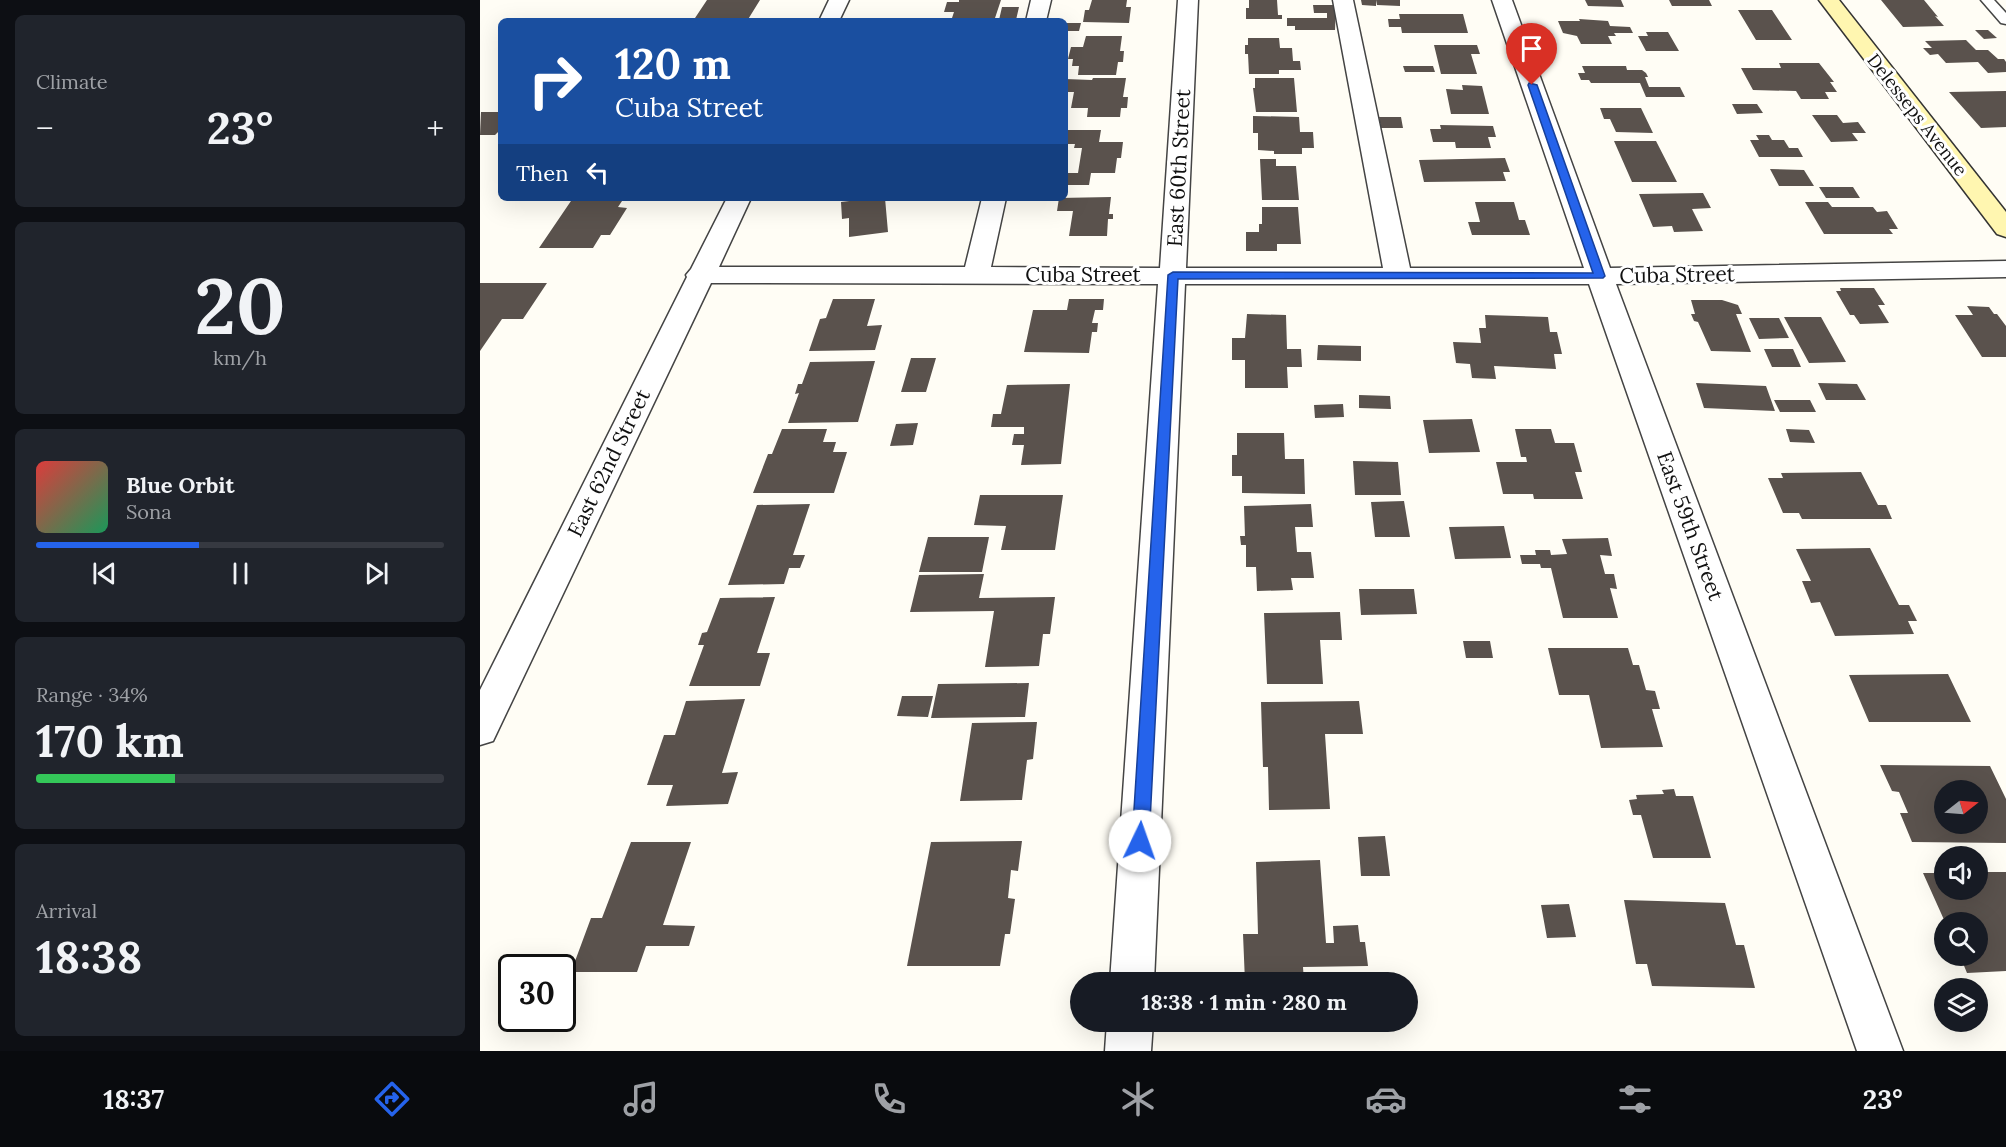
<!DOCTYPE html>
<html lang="en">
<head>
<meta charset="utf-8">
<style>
  body { margin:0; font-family:Lora,serif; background:#20242c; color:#f1f3f6; height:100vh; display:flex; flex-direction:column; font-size:22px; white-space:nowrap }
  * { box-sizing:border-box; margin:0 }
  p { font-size:20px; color:#9ea1a6 }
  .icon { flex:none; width:33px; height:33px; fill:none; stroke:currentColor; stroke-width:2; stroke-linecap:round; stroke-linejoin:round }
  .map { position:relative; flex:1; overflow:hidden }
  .panel { display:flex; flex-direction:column; gap:15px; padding:15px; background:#0d0f14; width:480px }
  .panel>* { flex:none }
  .top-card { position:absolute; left:18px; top:18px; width:570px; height:183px; border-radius:9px; box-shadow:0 6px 24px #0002; background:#1a4fa0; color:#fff; overflow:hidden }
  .needle { width:39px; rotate:73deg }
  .buttons { position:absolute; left:1454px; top:780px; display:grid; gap:12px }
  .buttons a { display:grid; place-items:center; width:54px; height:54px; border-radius:50%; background:#171b24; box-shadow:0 6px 24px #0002; font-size:30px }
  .speed { position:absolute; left:18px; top:954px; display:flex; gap:12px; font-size:30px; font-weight:700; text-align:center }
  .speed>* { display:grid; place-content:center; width:78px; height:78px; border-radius:50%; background:#171b24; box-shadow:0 6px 24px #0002; line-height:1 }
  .speed .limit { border:3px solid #111; border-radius:9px; background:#fff; color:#111 }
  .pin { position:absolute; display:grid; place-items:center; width:51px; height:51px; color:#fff; margin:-62px -26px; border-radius:50% 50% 50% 0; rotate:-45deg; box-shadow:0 0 6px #0007 }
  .pin .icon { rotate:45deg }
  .me { position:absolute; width:66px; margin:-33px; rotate:3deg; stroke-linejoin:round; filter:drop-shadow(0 0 4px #0008) }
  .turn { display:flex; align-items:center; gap:21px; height:126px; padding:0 18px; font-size:27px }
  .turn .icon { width:78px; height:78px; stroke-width:2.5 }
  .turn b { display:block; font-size:42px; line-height:51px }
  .then { display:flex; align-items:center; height:57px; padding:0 18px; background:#0003; gap:12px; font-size:22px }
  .big { font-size:45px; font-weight:700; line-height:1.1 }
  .panel .tile { flex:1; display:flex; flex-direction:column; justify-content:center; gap:9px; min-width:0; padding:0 21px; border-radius:9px; background:#20242c }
  .panel .dial { align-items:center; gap:0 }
  .dial b { font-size:78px; line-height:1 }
  .song { display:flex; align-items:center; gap:18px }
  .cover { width:72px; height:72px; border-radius:9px; background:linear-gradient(135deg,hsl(0 70% 55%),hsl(150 70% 35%)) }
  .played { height:6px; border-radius:3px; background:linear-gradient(90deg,#2563eb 40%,#363941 40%) }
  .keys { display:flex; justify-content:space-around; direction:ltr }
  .heat { display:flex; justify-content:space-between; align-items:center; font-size:33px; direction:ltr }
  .charge { height:9px; border-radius:4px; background:linear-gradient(90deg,#34c759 34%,#363941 0) }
  .trip { position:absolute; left:590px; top:972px; width:348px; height:60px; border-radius:30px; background:#171b24; box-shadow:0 6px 24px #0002; font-weight:700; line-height:60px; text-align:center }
  .tabs { display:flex; height:96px; justify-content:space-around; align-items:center; background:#090b0e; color:#9ea1a6 }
  .tabs .icon { width:42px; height:42px }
  .tabs .selected { color:#2563eb }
  .tabs b { font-size:27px; color:#f1f3f6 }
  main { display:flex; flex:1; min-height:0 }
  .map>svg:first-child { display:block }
</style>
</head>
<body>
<main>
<section class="panel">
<div class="tile"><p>Climate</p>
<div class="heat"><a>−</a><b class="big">23°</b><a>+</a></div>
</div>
<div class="tile dial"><b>20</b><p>km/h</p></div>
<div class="tile">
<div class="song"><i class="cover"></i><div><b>Blue Orbit</b><p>Sona</p></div></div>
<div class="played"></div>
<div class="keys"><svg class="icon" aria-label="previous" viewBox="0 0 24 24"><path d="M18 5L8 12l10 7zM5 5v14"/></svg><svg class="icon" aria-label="pause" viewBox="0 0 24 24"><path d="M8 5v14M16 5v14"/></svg><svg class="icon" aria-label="next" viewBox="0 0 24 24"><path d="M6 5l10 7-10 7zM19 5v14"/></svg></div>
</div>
<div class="tile"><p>Range · 34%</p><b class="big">170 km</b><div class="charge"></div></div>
<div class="tile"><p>Arrival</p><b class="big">18:38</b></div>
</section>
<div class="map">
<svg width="1526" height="1051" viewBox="0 0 1526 1051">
  <rect width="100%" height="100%" fill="#fffdf5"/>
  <!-- building -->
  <path fill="#5a524d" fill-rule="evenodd" d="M227,0H280L267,21H232L234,18H215Z
    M479,0H521L514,21H471L474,12H464L467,2H479Z
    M612,0H647L646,7H651L649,23L603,22L605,10H609Z
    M769,0H797L798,15H802V19H766V8H769Z
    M881,0H896V6L882,5Z
    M896,0H920V6L897,5Z
    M1105,0H1141L1144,7L1108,6Z
    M1189,0H1229L1232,6H1192Z
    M1401,0H1444L1458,17L1455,16L1464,26L1423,27Z
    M833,5H856L855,30H815V26H807V18H847V13H834Z
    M522,7H539L536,20H519Z
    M1258,10H1292L1312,40H1276Z
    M919,14H983L988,33H922L921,27H909L908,19H920Z
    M1099,19L1128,21L1130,26L1150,27L1153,33H1134L1136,36H1128L1132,44H1101L1097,36L1083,33L1078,21H1100Z
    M585,23H601L599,31H585Z
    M1495,30H1508L1517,38L1504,39Z
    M1166,32H1188L1199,51H1166L1158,36H1168Z
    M606,36H642L640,51H644L643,62H638L636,75H598L599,66H592L593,59H588L591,47H603Z
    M768,38H799L800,48H812L813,61H820L821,70H799V74H769L768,54H765V45H768Z
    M1486,40L1496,50H1508L1518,59H1524L1526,62V72L1508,73L1498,62L1466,63L1458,54L1450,55L1443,48H1452L1445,41Z
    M954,45H997L1000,54H991L997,74H961Z
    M1299,63H1339L1354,82H1350L1357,92H1345L1349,99H1321L1316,91L1273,90L1261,68H1301Z
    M923,66H953L955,72H925Z
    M1102,66H1146L1147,70H1162L1166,73L1168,77H1165L1169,87H1200L1205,97H1166L1160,83H1111L1109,80H1101L1098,73H1105Z
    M613,78H646L643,97H648L647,108H641L640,117H607L608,108H591L594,92H585V79L612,80Z
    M775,78H814L817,112H776L773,88H775Z
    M982,85L1002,86L1009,114H971L966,89L983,90Z
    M1526,91V127L1501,128L1469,92Z
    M1252,104H1277L1283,113L1257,114Z
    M1120,108H1161L1173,133L1136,132L1130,119H1124Z
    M1,112H21V129L15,135H0Z
    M1332,115H1357L1363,123L1378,122L1386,133H1372L1378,141L1351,142Z
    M773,116L819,117L820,132H833L834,148H822V154H794V151L778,150V133H773Z
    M899,117H921L923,128H901Z
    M960,125L1013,126L1016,137H1008L1011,148H976L975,142H953L950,129H961Z
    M585,130H621L619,142H643L641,158H637L635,173H611L609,185H585V173H598L602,148H594L595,144H585Z
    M1276,135H1289L1292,140H1304L1309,148H1318L1323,157H1279L1270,140H1279Z
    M1134,141H1176L1197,182H1152Z
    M1025,158L1030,172H1023L1026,181L944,182L939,160Z
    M780,159H796V166H816L819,200H782Z
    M1290,169L1324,170L1334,186H1299Z
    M1339,187H1373L1380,198H1346Z
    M1223,193L1231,208L1212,209L1223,231L1194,232L1192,226L1173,227L1159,194Z
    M631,197L629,214H633V219H628L627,236H589L593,211H577L579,198Z
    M93,198H144L138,207L147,208L130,235H121L113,248H59Z
    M394,198H405L408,232L369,237V218L362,219L361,202Z
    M995,202H1034L1039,220H1045L1050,235H992L988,222H1000Z
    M1325,202H1348L1352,207H1393L1397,212L1407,211L1418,229H1409L1413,234H1344Z
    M782,207H818L821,244H797V251H766V232H779V224H782Z
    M0,283H67L43,319H22L0,351Z
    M1360,288H1394L1405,305H1398L1409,323L1380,324L1374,315H1370L1356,291H1361Z
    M353,299H395L387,326L402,325L395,350L329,351L340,319L346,318Z
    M589,299H624L623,310H615L612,323H618L617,332H612L609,353L544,352L553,310H587Z
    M1211,300H1242L1258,305L1262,314H1256L1271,352L1231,351L1218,322L1214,321L1211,314H1215Z
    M1487,306L1509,307L1514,314H1517L1526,326V357H1502L1475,315H1493Z
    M767,314L806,315L807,349H821L822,367H807L808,388H765V360H752V338H765Z
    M1005,315L1068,317L1070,332H1077L1082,354H1074L1076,369L1014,366L1016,379L992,378L990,364L976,363L973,342L1001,343L999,328H1006Z
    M1304,317H1341L1366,362L1329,363Z
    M1269,318H1299L1309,338L1279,339Z
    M838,345L881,346V361L837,360Z
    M1284,349H1313L1321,367H1292Z
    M431,358H456L446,392H421Z
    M395,361L378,422L308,423L319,393L315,394L318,384H322L330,362Z
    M1216,383L1286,386L1295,411L1224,408Z
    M1338,383L1377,384L1386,400H1346Z
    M590,384L581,464L541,465L544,445H532L534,434H544V427H511L513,414H521L527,385Z
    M879,395L910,396L911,409L879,408Z
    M1294,400H1330L1336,412H1300Z
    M863,404L864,417L835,418L834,405Z
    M992,419L1000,452L949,453L943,420Z
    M438,423L433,445L410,446L416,424Z
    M302,429H347L343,442H356L353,452H367L354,493H273L288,454H292Z
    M1035,429H1071L1075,443H1094L1102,472H1095L1103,499H1054L1053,494H1023L1016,462H1047L1046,457H1041Z
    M1306,429L1329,430L1335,443L1310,442Z
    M757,433H804L805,459H824L825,494L762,493V476H752V455H757Z
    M873,461L918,462L921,495H875Z
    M1381,472L1398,505H1406L1412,519H1322L1319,513H1303L1288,478H1303L1301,473Z
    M500,495H583L575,550H521L526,526L494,525Z
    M924,501L930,537H895L891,502Z
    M330,504L313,555H325L320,568H309L304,584L248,585L277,505Z
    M831,504L833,527H815L817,552H831L834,578H811L813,590L777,591L776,567H766V545H761L760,536H765L764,506Z
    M1024,526L1031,558L975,559L969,527Z
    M448,537H509L502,572H439Z
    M1128,538L1132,556L1120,555L1125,574H1134L1137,589L1130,588L1138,618H1083L1071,568H1061L1060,564H1042L1040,555H1056L1055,550H1070L1071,555L1087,554L1082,539Z
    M1390,548L1419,605H1429L1437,621H1428L1434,634L1355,636L1340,602L1331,603L1322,581H1331L1316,549Z
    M504,574L499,598L575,597L570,634H563L559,666L505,667L514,611L430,612L439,575Z
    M879,589H934L937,614L881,615Z
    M295,597L277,653H290L280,686H209L224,645H218L222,633L227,632L240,598Z
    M860,612L862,640H840L843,684H787L784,613Z
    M983,641H1010L1013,658H986Z
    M1068,648H1148L1153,665H1159L1166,690L1175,691L1180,709H1172L1183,747L1121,748L1109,695H1079Z
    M1468,674L1491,722H1389L1369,675Z
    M549,683L545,717L451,718L458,684Z
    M422,696H453L448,717L417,716Z
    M265,699L242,773L258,772L248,804L186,806L193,785H167L184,735H195L206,701Z
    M879,701L883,734H845L850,809L789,810L788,767H783L781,702Z
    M557,722L553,759L547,760L542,800L480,801L492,723Z
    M1400,765L1510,766L1526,799V843L1432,842L1420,813H1428L1419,792L1412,791ZM1464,790H1497V824H1464Z
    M1194,789L1196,796H1213L1231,858H1173L1161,815H1153L1149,800L1157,799L1156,795L1184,794L1182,790Z
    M905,836L910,876H881L878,837Z
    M542,841L538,871L531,870L528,898L535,899L530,934H525L520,966H427L451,842Z
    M151,842H211L183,925L215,926L209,946H166L157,972H91L111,918H122Z
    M840,860L846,943H854L853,926L878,925L880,942H885L888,966L823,967L824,982H765L763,934H778L776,862Z
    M1497,872H1526V971L1487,973L1480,956H1497V922H1465L1443,873H1464V890H1497Z
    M1144,900L1245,903L1256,945H1264L1275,988L1172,986L1167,964H1156Z
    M1089,904L1096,937L1067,938L1061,905Z"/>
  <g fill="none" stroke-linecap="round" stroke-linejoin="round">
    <defs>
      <path id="lane" d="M1501,0H1514L1526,13V24L1521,23Z"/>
      <path id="street" d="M349,0H369L359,21H339Z
        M551,0H571L566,21H546Z
        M698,0H718L706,268H903L853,0H873L930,268H1104L1012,0H1032L1130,268L1526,261V277L1136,284L1423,1051H1377L1109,284H705L674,982H630L678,284L231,283L13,741L0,745V690L207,277L206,275L211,269L247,198H271L239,267H485L502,198H526L511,267L680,268Z
        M627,1022H673L671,1051H625Z"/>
      <path id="secondary" d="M1339,0H1359L1526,212V237L1517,234Z"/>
    </defs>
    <!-- lane casing -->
    <use href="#lane" stroke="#444" stroke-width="3"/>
    <!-- street casing -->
    <use href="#street" stroke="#444" stroke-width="3"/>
    <!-- secondary casing -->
    <use href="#secondary" stroke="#333" stroke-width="3"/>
    <!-- lane -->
    <use href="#lane" fill="#fff" fill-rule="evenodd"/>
    <!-- street -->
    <use href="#street" fill="#fff" fill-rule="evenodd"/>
    <!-- secondary -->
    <use href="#secondary" fill="#fff6b0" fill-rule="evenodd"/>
  </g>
  <!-- route -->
  <path fill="#2563eb" stroke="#184099" stroke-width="1.5" d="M1049,83L1057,85L1125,276L1123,278L698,279L669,841L666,847L660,849L654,847L652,841L688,275L693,272L1113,273L1048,85Z"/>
  <g text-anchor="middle" stroke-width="6" stroke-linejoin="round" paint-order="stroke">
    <!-- far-street labels -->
    <g font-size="18" fill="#111" stroke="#fff">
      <text transform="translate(1437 115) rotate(52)" y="6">Delesseps Avenue</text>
    </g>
    <!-- street labels -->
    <g font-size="21" fill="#111" stroke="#fff">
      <text transform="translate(699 168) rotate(-87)" y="7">East 60th Street</text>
      <text x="603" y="282">Cuba Street</text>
      <text transform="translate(1197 275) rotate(-1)" y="7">Cuba Street</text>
      <text transform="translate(129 463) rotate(-64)" y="7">East 62nd Street</text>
      <text transform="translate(1210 526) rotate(70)" y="7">East 59th Street</text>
    </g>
  </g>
</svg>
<div class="buttons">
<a><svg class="needle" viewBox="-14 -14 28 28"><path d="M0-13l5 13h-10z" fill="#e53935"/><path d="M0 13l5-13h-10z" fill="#9ea1a6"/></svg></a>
<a><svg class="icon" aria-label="sound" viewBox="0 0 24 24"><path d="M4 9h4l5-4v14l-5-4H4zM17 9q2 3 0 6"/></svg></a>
<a><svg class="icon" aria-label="search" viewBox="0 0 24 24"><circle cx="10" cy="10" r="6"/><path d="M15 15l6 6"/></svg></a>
<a><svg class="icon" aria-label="layers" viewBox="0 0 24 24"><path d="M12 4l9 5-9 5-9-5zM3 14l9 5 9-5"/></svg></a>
</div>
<div class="speed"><div class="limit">30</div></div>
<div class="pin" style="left:1052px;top:85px;background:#d93025"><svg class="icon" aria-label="arrive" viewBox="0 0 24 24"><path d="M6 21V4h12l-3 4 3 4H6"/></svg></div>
<svg class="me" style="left:660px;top:841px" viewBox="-20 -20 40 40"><circle r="19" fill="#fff"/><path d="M0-13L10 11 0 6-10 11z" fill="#2563eb"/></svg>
<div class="trip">18:38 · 1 min · 280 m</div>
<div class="top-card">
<div class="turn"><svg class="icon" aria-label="right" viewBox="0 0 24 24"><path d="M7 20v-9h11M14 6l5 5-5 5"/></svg><div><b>120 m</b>Cuba Street</div></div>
<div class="then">Then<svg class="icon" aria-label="left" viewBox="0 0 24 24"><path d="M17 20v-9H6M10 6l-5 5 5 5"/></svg></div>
</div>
</div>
</main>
<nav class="tabs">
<b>18:37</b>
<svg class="icon selected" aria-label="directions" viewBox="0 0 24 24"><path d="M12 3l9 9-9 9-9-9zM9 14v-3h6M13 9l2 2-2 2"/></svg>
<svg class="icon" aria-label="music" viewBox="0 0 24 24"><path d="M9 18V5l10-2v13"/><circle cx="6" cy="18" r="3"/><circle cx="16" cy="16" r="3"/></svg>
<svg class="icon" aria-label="phone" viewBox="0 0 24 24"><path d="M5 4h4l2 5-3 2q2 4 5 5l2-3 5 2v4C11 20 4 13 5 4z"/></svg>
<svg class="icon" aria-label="climate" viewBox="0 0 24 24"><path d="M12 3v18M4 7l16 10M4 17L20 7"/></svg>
<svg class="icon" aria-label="car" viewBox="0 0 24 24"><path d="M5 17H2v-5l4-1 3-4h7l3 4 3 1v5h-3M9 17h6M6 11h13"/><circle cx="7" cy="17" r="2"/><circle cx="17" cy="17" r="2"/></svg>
<svg class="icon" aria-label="filters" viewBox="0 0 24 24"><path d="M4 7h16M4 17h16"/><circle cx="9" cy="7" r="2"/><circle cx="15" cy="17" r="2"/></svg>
<b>23°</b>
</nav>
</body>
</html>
